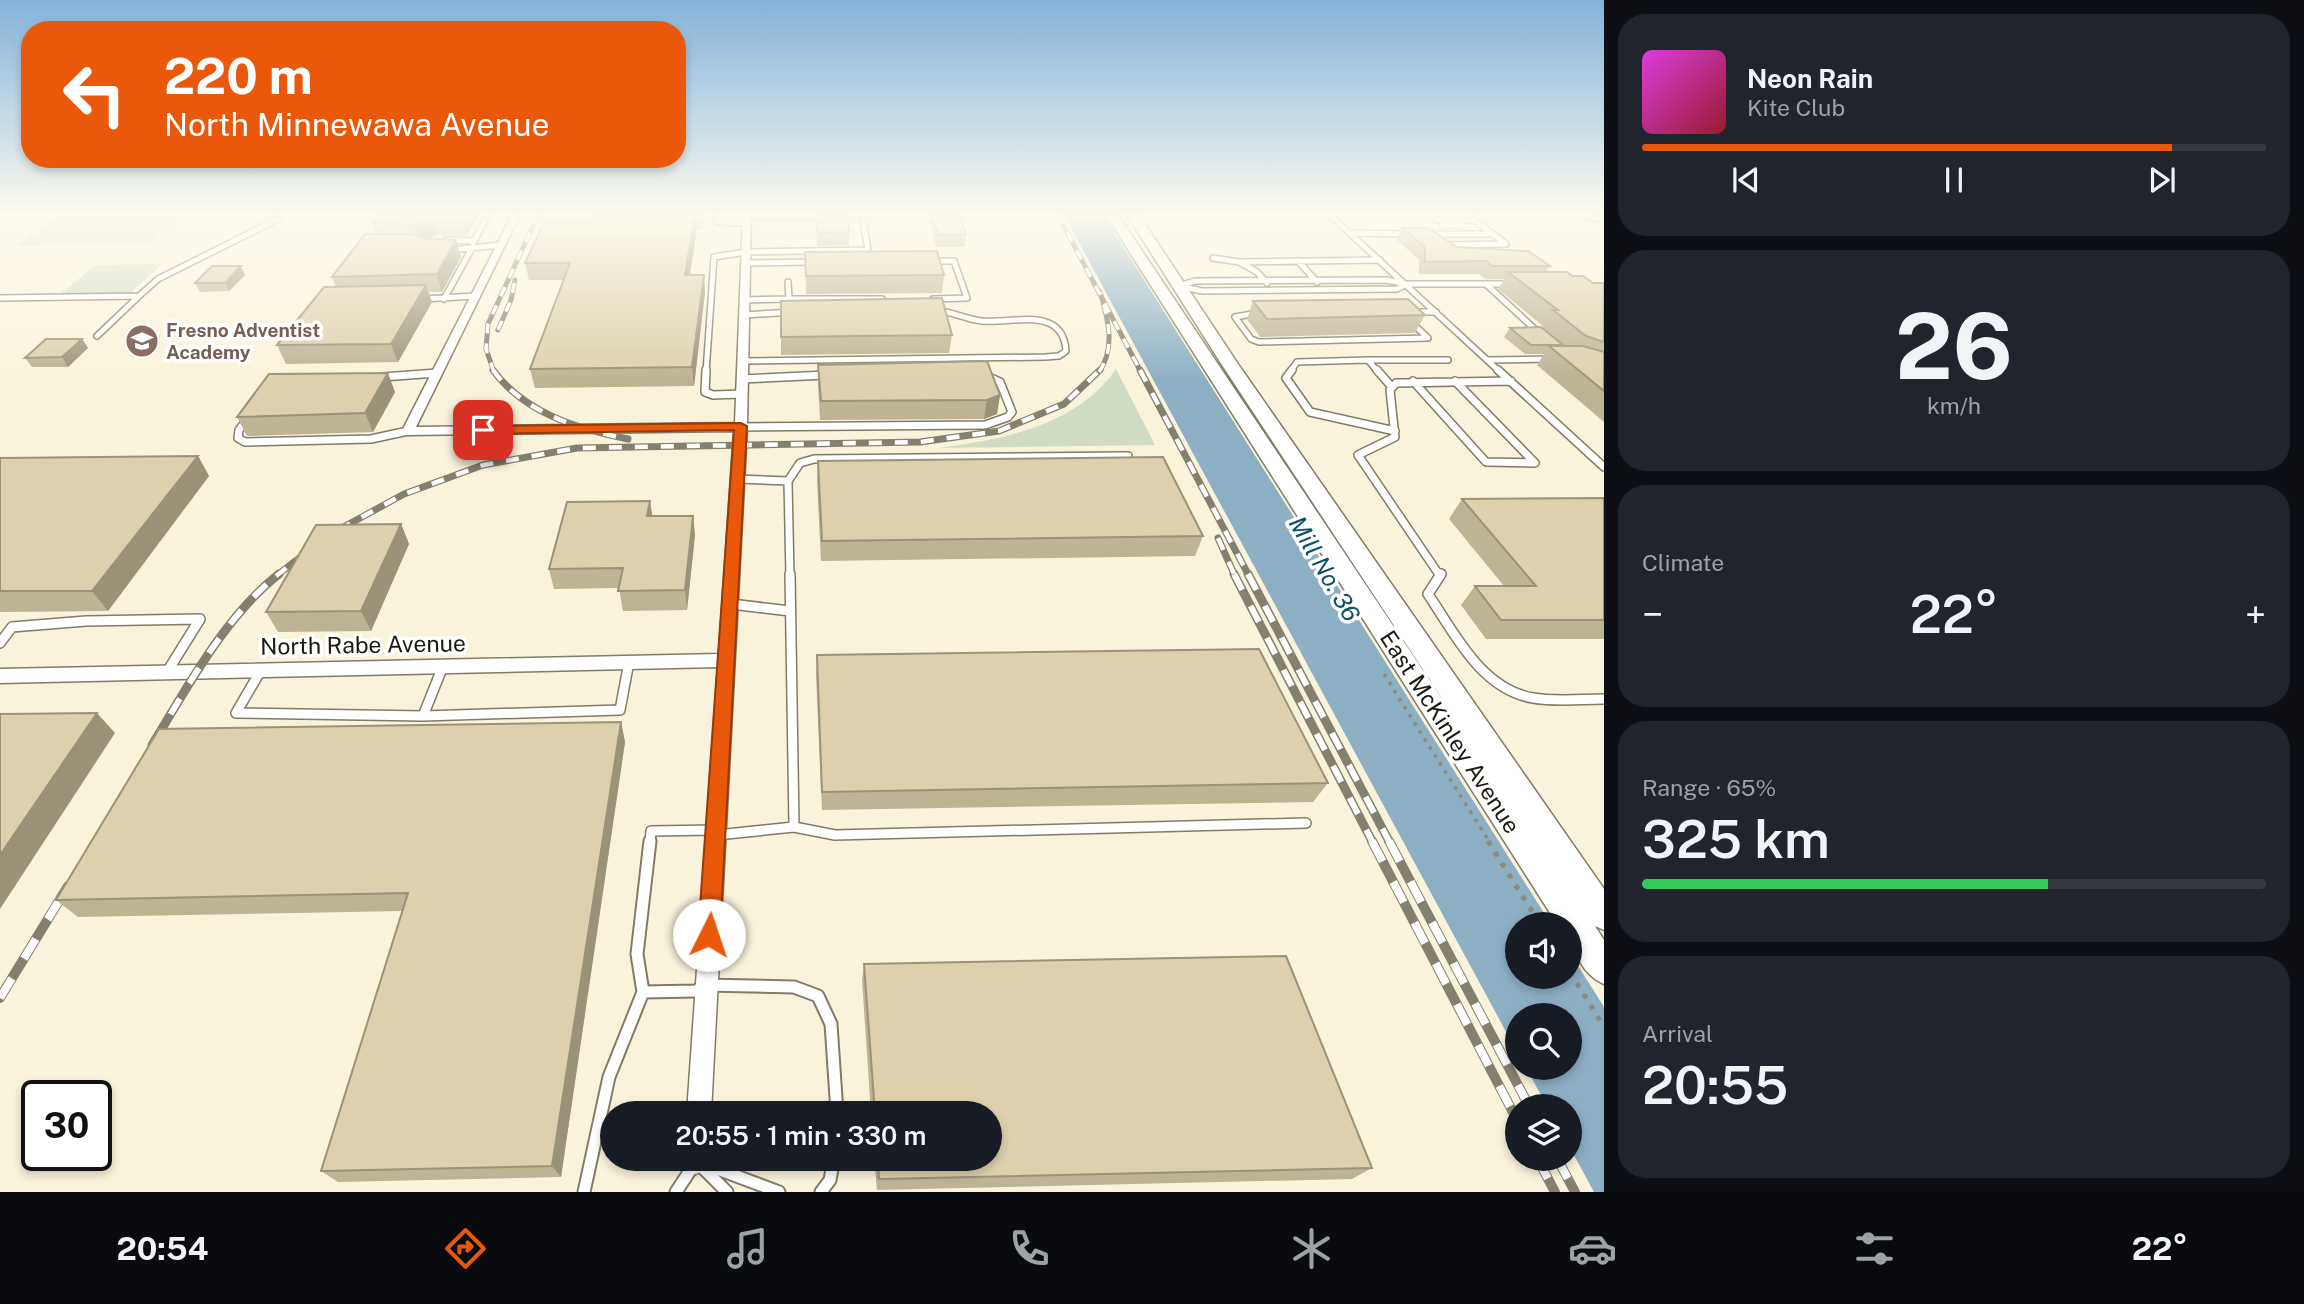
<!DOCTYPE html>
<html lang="en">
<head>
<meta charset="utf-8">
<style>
  body { margin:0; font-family:"Public Sans",sans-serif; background:#20242c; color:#f1f3f6; height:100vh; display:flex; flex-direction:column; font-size:26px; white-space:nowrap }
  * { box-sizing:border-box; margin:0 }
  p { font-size:23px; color:#9ea1a6 }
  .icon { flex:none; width:38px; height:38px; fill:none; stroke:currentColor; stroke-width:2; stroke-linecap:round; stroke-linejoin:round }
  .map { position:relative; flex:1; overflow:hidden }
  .sheet { display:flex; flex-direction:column; gap:14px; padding:14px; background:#0d0f14; width:700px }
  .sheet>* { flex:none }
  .top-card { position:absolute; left:21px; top:21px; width:665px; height:147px; border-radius:28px; box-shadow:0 4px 10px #0003; background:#ea580c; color:#fff; overflow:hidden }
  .tools { position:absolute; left:1505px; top:912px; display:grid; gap:14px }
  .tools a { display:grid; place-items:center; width:77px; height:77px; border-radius:50%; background:#171b24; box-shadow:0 4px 10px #0003; font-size:35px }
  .speed { position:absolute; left:21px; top:1080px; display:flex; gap:14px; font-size:35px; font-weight:700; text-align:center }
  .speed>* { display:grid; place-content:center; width:91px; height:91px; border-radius:50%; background:#171b24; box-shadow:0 4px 10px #0003; line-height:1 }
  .speed .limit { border:4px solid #111; border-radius:10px; background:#fff; color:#111 }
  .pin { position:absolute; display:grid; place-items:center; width:60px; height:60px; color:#fff; margin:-30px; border-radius:14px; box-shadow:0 4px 10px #0006 }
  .me { position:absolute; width:77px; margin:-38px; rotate:4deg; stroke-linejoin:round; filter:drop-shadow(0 0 5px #0008) }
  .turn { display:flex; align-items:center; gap:24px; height:147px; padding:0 28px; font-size:32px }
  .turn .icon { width:91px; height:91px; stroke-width:2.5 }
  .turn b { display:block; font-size:49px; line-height:60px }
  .big { font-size:52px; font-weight:600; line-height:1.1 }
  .sheet .widget { flex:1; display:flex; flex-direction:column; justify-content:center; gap:10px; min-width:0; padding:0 24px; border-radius:28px; background:#20242c }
  .sheet .dial { align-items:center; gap:0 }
  .dial b { font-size:91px; line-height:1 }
  .song { display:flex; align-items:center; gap:21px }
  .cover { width:84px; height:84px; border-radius:10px; background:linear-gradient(135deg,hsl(300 70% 55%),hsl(350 70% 35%)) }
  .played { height:7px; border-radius:4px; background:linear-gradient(90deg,#ea580c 85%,#363941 85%) }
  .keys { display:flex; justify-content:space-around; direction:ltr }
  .heat { display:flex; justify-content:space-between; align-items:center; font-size:38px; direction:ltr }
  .charge { height:10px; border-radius:5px; background:linear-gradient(90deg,#34c759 65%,#363941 0) }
  .trip { position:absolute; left:600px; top:1101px; width:402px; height:70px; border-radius:35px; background:#171b24; box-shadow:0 4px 10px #0003; font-weight:600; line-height:70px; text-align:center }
  .tabs { display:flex; height:112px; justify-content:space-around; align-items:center; background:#090b0e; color:#9ea1a6 }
  .tabs .icon { width:49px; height:49px }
  .tabs .active { color:#ea580c }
  .tabs b { font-size:32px; color:#f1f3f6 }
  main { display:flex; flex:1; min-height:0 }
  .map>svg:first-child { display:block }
</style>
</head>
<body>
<main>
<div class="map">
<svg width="1604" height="1192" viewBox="0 0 1604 1192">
  <rect width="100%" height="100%" fill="#faf3dc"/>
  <!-- green -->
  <path fill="#d1dcc5" d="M61,215H183L149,244L18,245Z
    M162,264L130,293L60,294L96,265Z
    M1116,369L1155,445L939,448C1004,439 1076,426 1116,369Z"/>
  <!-- water -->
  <path fill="#8cafc4" d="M1064,215H1103L1551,924H1517V976H1570V953L1604,1007V1192H1594L1570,1148V1106H1547L1526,1068H1570V1015H1517V1052Z"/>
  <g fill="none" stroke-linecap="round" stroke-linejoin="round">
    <defs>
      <path id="lane-far3" d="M717,215L718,222L747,223
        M1330,215L1500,372
        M1581,215L1604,219
        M747,217L825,216
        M1436,220H1475
        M1443,225H1461
        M1350,233L1410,234
        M1430,234H1493L1467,215
        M446,240L473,241
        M473,243L488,215
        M1445,245L1506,244L1493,234
        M450,250L501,245
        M1213,258L1239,262L1380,260
        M931,261H954L967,298L933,299
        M1298,261L1317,282
        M746,263L813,262
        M1241,263L1257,272L1267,283
        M1387,280L1406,284L1397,289L1202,291L1179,286L1195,281Z
        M1406,284H1512
        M1486,284L1539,333
        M0,298L139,296L158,279L278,219
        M422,299L476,296
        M444,299L471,250
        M789,299H882
        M744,300L789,299L788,282
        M1411,312H1436
        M1258,313L1235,317L1251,339L1259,342L1428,338L1412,323
        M744,315L792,312
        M97,336L139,296
        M1488,360L1551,359
        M743,361L1045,357L1059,356L1066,351C1063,305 1013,324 982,321C965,319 951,311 934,310
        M706,372L714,257L746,252L868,250L862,215L838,216
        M1290,372L1297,362L1368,360
        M1378,372L1368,360H1448"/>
      <path id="lane-far2" d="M706,370L705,392L713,395L742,394
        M1292,370L1286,378L1310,412L1395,431
        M1377,370L1391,386
        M1498,370L1604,467
        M382,377L437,373
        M742,379L826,375
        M1413,381L1486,462L1535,463L1455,381
        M249,417L239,430L238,438L245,442L371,439L408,431
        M741,427L985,425L1008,417L1012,412L1000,382L982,374
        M738,479L788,481L790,576
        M788,481L800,463L814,459L1128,456
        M1440,576L1358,455L1395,437L1390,390L1396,383L1511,381"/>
      <path id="lane-far1" d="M1441,574L1428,594C1455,634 1481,689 1533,698C1556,702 1581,699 1604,699
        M731,604L790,611
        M0,643L12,627L86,621L200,619L167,672
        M443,666L423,716L620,710L629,662
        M261,670L236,713L423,716
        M794,827L835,835L1306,823
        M717,835L794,827L790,574
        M650,843L651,831L715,830"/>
      <path id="lane" d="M650,841L637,954L643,992L696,991L705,985L794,987L818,996L831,1024L837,1113
        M699,1162L779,1192
        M698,1163L727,1192
        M584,1192L609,1077L643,992
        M676,1192L695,1163
        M821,1192L830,1180L834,1158"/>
      <path id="street" d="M512,215H520L416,427L735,423L743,215H751L747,427L711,1113H687L718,667L0,683V669L719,654L734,431L408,435L402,431Z
        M683,1158H709L705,1170L696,1174L687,1170Z"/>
      <path id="secondary" d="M1106,215H1118L1455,718L1222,365L1127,215H1139L1238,364L1604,889V930L1595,926L1604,940V984C1582,975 1570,947 1570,924H1557Z"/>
    </defs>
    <!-- lane-far3 casing -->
    <use href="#lane-far3" stroke="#827b67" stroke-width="8"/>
    <!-- lane-far2 casing -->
    <use href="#lane-far2" stroke="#827b67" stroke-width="10"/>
    <!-- lane-far1 casing -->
    <use href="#lane-far1" stroke="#827b67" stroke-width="12"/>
    <!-- lane casing -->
    <use href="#lane" stroke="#827b67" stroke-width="15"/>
    <!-- street casing -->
    <use href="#street" stroke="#827b67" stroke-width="3"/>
    <!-- secondary casing -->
    <use href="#secondary" stroke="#827b67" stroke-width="3"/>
    <!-- path-far1 -->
    <path stroke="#8f8a7a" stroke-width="3.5" stroke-dasharray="3.5 6" stroke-linecap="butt" d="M1384,674L1490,843"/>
    <!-- path -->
    <path stroke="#8f8a7a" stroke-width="5" stroke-dasharray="5 8" stroke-linecap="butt" d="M1488,841L1540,924
      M1570,972L1604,1027"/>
    <!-- lane-far3 -->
    <use href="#lane-far3" stroke="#fff" stroke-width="5"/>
    <!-- lane-far2 -->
    <use href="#lane-far2" stroke="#fff" stroke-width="7"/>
    <!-- lane-far1 -->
    <use href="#lane-far1" stroke="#fff" stroke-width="9"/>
    <!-- lane -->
    <use href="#lane" stroke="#fff" stroke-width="11"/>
    <!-- street -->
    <use href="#street" fill="#fff" fill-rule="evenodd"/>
    <!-- secondary -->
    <use href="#secondary" fill="#fff" fill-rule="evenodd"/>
    <defs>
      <path id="rail-far3" d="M1058,215L1141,372
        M498,330L511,300L515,280
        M494,372L486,349L488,324L538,215
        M1099,372C1116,348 1108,318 1100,292"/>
      <path id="rail-far2" d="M493,370C524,413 578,429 628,439
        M1140,370L1249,576
        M1218,538L1235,576
        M276,576L329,535L404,494L483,465L577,448L920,442L999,431L1064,404L1100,370"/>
      <path id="rail-far1" d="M1234,574L1373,843
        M1248,574L1390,843
        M152,745C187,688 225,616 279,574"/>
      <path id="rail" d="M1372,841L1517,1120
        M1389,841L1529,1106
        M0,998L68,886
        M1537,1158L1555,1192
        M1557,1158L1575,1192"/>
    </defs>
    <!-- rail-far3 casing -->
    <use href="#rail-far3" stroke="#848070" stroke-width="5"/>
    <!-- rail-far2 casing -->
    <use href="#rail-far2" stroke="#848070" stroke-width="7"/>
    <!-- rail-far1 casing -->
    <use href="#rail-far1" stroke="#848070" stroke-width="9"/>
    <!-- rail casing -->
    <use href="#rail" stroke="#848070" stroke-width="10"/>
    <!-- rail-far3 -->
    <use href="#rail-far3" stroke="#fff" stroke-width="3.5" stroke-dasharray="10" stroke-linecap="butt"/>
    <!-- rail-far2 -->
    <use href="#rail-far2" stroke="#fff" stroke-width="4.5" stroke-dasharray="13" stroke-linecap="butt"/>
    <!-- rail-far1 -->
    <use href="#rail-far1" stroke="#fff" stroke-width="6" stroke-dasharray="18" stroke-linecap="butt"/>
    <!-- rail -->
    <use href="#rail" stroke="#fff" stroke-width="8" stroke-dasharray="23" stroke-linecap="butt"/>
  </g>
  <!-- wall -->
  <path fill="#bdb395" d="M379,215H479L467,236L438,235L426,239L456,240L461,257L442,292H429L432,302L398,362L286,364L277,345L336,287L332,277L376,234L373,223Z
    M594,215H705L703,229H697L690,275L705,292L694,386L535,388L530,369L563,280H529L525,263L592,220Z
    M816,215L849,232V245L817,246Z
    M930,215H959L966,234L965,247H936L929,222Z
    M1402,228L1457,247L1550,266L1546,272L1572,276L1593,283H1604V422L1537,365L1544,354H1525L1504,337L1510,328H1542L1543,326L1498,289L1504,279H1485L1479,274H1419V260L1397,240Z
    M805,252L944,275L942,293L806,294Z
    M245,275L229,291L200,292L195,283Z
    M781,301L952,335L949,353L781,355Z
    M1253,301L1425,315L1415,333L1260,337L1247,319Z
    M82,339L88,348L68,367H32L25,358Z
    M818,365L1000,395L997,414L984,419L820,420L818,384Z
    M395,392L373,432L247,436L237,417Z
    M198,456L209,476L108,611L0,612V458Z
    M818,461L1203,536L1195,556L821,561L817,481Z
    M1604,498V639H1486L1461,605L1475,586H1504L1449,519L1462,499Z
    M652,516H693L695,535L687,610L623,611L619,588L554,589L549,569Z
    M401,524L409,544L371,631L278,632L266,612Z
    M817,655L1328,783L1313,802L822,810L816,675Z
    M621,722L625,742L561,1177L338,1182L321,1171L402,911L78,917L56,900Z
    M864,964L1372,1168L1352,1179L877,1190L874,1158H990V1113H871L862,980Z"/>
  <!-- shaded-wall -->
  <path fill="#9a9279" d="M467,215H479L467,236L463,221Z
    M696,215L697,229L687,293L685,275Z
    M702,215H705L703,229Z
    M433,220L438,235L419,241L414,226Z
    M456,240L461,257L442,292L437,274Z
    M241,266L245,275L229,291L225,283Z
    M704,275L705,292L694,386L692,367Z
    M426,285L432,302L398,362L391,344Z
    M82,339L88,348L68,367L62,357Z
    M388,373L395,392L373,432L365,413Z
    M1000,395L997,414L984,419L987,400Z
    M198,456L209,476L108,611L92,591Z
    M650,501L653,520L647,516Z
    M693,516L695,535L687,610L685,590Z
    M401,524L409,544L371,631L361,611Z
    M97,713L115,733L0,909V855Z
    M621,722L625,742L561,1177L552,1166Z"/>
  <!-- building -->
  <path fill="#dcd0ad" stroke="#9a9279" stroke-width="2" d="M379,215H467L463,221L433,220L414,226L373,223Z
    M594,215H695L685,275H704L692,367L530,369L570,263H525L545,220H592Z
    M816,215H847L849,232L818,233Z
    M932,215H959L966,234L938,235Z
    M1402,228H1428L1457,247L1528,251L1550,266H1492L1486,261L1425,262V247Z
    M365,234H413L420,238L456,240L437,274L332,277Z
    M937,251L944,275L806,276L805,252Z
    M212,266H241L225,283H195Z
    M1508,272H1567L1572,276H1583L1593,283H1604V342L1586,336L1553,310H1558Z
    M426,285L391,344L277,345L324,287Z
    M942,298L952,335L781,337V301Z
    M1408,299L1425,315L1267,319L1253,301Z
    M1541,327L1563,345H1531L1510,328Z
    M46,339H82L62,357L25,358Z
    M1549,346H1583L1604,352V391Z
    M987,361L1000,395L987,400L821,401L818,365Z
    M388,373L365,413L237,417L269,374Z
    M198,456L92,591H0V458Z
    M1163,457L1203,536L822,541L818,461Z
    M1604,498V620H1501L1475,586H1536L1462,499Z
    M650,501L647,516H693L685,590L618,591L623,568L549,569L567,502Z
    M401,524L361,611L266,612L316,525Z
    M1259,649L1328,783L822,792L817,655Z
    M97,713L0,855V714Z
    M621,722L552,1166L321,1171L408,893L56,900L159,729Z
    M1286,956L1372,1168L879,1179L878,1158H990V1113H875L864,964Z"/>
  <!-- sky -->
  <linearGradient id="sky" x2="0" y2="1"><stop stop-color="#83b2da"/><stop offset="0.56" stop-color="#fdfaef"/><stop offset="1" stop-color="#fdfaef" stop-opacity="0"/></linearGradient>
  <rect width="1604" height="381" fill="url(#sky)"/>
  <!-- route -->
  <path fill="#ea580c" stroke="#983908" stroke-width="2" d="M741,423L747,426L720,935L716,943L709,946L701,943L698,935L734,430L483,434L477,430L483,426Z"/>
  <!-- icons -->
  <defs>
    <symbol id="school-disc" viewBox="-11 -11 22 22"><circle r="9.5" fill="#8d6e63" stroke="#fff"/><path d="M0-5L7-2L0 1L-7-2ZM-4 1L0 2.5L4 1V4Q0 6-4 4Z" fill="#fff"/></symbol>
  </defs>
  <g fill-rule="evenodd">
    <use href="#school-disc" x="123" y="322" width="38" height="38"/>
  </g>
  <g text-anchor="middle" stroke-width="7" stroke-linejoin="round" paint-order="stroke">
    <!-- far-education labels -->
    <g font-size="19" font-weight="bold" fill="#785e54" stroke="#fff" text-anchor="start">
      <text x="166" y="337">Fresno Adventist<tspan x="166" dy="22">Academy</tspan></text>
    </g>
    <!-- street labels -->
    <g font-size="23" fill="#1c1911" stroke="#fff">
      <text transform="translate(363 645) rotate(-1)" y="8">North Rabe Avenue</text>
      <text transform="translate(1450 732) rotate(57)" y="8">East McKinley Avenue</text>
    </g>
    <!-- water labels -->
    <g font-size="24" font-style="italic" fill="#0d506d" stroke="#fff">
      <text transform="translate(1324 569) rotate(60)" y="8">Mill No. 36</text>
    </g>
  </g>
</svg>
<div class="tools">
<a><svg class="icon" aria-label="sound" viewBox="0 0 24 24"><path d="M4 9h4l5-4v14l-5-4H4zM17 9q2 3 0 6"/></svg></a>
<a><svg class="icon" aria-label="search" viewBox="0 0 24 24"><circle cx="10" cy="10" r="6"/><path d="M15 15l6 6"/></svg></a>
<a><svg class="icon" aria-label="layers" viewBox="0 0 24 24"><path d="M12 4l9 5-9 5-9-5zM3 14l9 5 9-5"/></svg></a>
</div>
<div class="speed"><div class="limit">30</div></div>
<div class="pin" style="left:483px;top:430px;background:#d93025"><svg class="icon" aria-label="arrive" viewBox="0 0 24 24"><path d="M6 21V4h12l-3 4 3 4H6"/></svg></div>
<svg class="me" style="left:709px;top:935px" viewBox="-20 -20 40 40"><circle r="19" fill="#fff"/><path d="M0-13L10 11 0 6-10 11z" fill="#ea580c"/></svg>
<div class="trip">20:55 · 1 min · 330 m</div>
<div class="top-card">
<div class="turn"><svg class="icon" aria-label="left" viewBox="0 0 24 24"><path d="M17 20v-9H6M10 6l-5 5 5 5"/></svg><div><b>220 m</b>North Minnewawa Avenue</div></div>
</div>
</div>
<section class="sheet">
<div class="widget">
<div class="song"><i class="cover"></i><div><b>Neon Rain</b><p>Kite Club</p></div></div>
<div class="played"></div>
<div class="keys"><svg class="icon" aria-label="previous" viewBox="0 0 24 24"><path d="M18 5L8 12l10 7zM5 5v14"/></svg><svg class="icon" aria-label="pause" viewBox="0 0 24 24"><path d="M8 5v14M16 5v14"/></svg><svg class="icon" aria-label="next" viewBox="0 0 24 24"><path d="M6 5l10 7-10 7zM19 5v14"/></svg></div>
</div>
<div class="widget dial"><b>26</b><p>km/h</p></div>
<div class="widget"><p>Climate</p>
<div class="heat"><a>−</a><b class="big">22°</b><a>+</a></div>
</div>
<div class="widget"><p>Range · 65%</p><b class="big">325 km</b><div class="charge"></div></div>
<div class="widget"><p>Arrival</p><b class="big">20:55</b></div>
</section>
</main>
<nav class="tabs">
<b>20:54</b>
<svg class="icon active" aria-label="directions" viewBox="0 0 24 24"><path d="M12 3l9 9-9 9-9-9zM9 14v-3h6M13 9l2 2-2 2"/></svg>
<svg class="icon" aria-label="music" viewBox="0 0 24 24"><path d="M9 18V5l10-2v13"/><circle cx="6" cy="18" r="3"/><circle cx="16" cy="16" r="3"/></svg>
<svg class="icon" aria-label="phone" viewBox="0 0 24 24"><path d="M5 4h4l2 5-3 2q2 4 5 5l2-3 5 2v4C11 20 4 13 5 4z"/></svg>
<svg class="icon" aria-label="climate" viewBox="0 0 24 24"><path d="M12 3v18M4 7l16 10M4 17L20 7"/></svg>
<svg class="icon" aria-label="car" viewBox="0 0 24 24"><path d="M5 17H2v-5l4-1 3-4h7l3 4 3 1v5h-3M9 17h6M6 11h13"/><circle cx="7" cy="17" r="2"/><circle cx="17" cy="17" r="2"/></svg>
<svg class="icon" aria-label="filters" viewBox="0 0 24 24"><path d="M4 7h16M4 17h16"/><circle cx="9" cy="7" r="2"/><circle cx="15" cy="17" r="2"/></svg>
<b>22°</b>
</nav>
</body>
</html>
